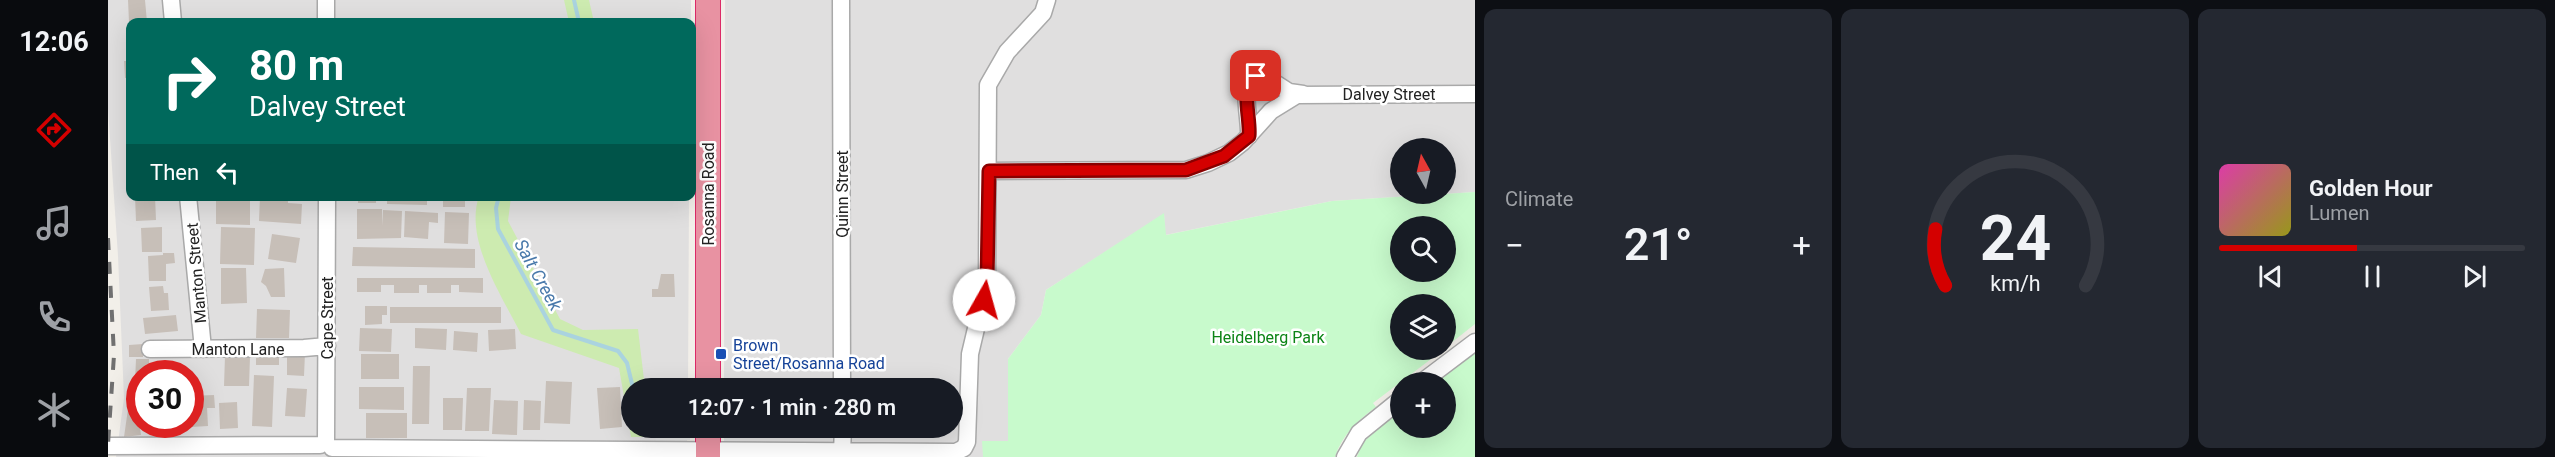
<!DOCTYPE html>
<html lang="en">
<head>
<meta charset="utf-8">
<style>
  body { margin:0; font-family:Roboto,sans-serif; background:#242831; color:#f1f3f6; height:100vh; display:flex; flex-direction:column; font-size:22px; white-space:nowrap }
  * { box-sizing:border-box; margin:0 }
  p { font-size:20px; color:#9ea1a6 }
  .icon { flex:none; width:33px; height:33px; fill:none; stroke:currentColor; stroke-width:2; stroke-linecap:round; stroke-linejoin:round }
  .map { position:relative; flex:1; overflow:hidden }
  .sheet { display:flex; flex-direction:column; gap:9px; padding:9px; background:#0d0f14; width:1080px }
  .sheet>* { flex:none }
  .hud { position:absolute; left:18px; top:18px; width:570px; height:183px; border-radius:12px; box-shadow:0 6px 24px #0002; background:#00695c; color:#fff; overflow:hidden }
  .needle { width:39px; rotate:352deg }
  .controls { position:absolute; left:1282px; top:138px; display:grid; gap:12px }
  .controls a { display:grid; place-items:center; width:66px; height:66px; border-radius:50%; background:#171b24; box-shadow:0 6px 24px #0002; font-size:30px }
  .speed { position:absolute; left:18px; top:360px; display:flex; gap:12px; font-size:30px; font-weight:700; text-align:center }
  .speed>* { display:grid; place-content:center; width:78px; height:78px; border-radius:50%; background:#171b24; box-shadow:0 6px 24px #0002; line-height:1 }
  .speed .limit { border:9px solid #d22; background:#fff; color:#111 }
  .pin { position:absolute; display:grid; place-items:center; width:51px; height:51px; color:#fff; margin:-26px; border-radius:12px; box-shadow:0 3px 9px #0006 }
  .me { position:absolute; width:66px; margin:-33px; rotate:7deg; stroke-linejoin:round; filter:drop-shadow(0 0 4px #0008) }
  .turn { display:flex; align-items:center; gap:21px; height:126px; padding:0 24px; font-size:27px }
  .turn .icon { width:78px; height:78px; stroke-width:2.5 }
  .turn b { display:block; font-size:42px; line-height:51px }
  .then { display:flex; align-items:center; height:57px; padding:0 24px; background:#0003; gap:12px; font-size:22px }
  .big { font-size:45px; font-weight:600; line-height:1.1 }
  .sheet .card { flex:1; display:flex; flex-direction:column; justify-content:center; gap:9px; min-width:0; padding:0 21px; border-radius:12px; background:#242831 }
  .sheet .dial { align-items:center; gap:0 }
  .dial svg { height:156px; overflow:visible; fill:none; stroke:#363941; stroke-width:7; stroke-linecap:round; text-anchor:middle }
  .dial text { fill:#f1f3f6; stroke:none }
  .song { display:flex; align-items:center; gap:18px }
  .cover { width:72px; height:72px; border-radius:9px; background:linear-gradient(135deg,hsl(320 70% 55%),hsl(60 70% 35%)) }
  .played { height:6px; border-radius:3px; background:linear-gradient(90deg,#d40000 45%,#363941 45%) }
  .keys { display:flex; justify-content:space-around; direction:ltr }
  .heat { display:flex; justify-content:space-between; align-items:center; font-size:33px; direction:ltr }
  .sheet .tiles { flex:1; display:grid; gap:9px; grid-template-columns:repeat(3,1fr) }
  .trip { position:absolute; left:513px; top:378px; width:342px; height:60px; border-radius:30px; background:#171b24; box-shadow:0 6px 24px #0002; font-weight:600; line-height:60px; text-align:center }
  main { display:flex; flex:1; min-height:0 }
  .dock { display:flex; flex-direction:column; width:108px; justify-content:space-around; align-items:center; background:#090b0e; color:#9ea1a6 }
  .dock .icon { width:42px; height:42px }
  .dock .selected { color:#d40000 }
  .dock b { font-size:27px; color:#f1f3f6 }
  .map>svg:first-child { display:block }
</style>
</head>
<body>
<main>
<nav class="dock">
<b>12:06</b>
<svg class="icon selected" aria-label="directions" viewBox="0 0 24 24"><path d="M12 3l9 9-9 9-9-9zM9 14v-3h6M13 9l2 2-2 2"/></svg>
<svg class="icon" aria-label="music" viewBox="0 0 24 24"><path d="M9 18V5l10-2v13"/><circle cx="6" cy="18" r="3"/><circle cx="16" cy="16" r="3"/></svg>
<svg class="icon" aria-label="phone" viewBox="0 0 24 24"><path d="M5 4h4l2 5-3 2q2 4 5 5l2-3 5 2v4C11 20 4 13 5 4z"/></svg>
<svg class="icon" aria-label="climate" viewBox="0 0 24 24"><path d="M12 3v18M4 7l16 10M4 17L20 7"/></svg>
</nav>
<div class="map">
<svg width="1367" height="457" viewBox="0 0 1367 457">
  <rect width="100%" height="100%" fill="#f2efe9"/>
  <!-- residential -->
  <path fill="#e0dfdf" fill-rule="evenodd" d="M0,0H583V22H22V196L581,197L580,388H524V428H579V457H8L16,398L10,256L0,109ZM32,374H82V424H32Z
    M617,0H1367V192L1224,201L1057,235L1056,214L938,290L933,315L900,359V442L875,441V457H616V428H844V388H616ZM1293,148H1338V194H1293Z"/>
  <!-- grass -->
  <path fill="#cdebb0" d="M456,0H481L486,22H461Z
    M371,196L403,197L400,221L452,319L475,330L530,329L537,388H524V428H540L541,437H523L511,368L413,334C394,296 356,240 371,196Z"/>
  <!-- park -->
  <path fill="#c8facc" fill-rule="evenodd" d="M1367,192V324L1338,347V304H1293V350H1335L1265,403L1268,407C1250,420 1234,435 1227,457H875L874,441H900V359L933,315L938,290L1056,213L1058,235L1224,201ZM1293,226H1338V272H1293Z
    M1367,353V457H1249L1254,443L1293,410V428H1338V382H1329Z"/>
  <!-- parking -->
  <path fill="#e2e2e2" d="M547,428H582V440L548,441Z"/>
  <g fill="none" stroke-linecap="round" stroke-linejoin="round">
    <!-- stream -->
    <path stroke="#aad3df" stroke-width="4" d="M466,0L471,22
      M391,196L388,208L390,229L445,330L510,351L519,363L525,388
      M533,428L534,432"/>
  </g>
  <!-- building -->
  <path fill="#c7bfb8" d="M20,0H37L39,22H21Z
    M20,28H22V51H19Z
    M16,61H22V77L17,78Z
    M18,87H22V96H18Z
    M27,196H47L48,220L28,221Z
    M108,196H142V225L108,224Z
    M152,196H180V203L194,204L193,224L151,221Z
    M250,196H268V203H250Z
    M279,196H319V205L279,204Z
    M335,196H357V207H335Z
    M249,209H274V226L275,210L294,211L293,238L249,239Z
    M297,211L330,213V223L321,222L320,239L296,237Z
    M337,212L361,213L360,244L336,243Z
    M54,227V252H34L33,228Z
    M113,227L147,228L146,265L112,264Z
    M164,234L192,238L188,263L160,259Z
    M245,247L367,249V268L244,266Z
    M55,253H66L67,263L58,264V281H41L40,256L55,255Z
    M113,268H138L139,303L113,304Z
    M176,268L177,297H163L158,286L153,282L157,269Z
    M553,274H566L567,297H544V289H550Z
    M249,278H375V293L351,292V285H343V293H319V285H311V293H286V285H273V292H249Z
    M55,286L56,293H60L61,310L43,311L41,287Z
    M257,306H279V315H274V324L257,325Z
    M282,307H393V323H282Z
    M149,309L182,310L181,338H148Z
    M68,315L70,331L37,334L35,318Z
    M252,328L284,329L283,352L251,351Z
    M307,328L339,329L338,350L307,348Z
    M407,329L408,349L381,351L380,330Z
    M346,331L370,333L369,352L345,350Z
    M35,344V357H21V345Z
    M171,350V365H148V351Z
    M179,353H197L196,376L179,375Z
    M253,354H291V379H253Z
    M117,356L142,357L141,386H116Z
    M28,359H41V374H32V382H27Z
    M305,366H322L321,424H304Z
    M146,375L166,376L164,427L144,426Z
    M438,381L464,382L462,424L436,423Z
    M251,387H296V410L251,409Z
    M512,387L514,427L492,429L489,388Z
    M28,388H32V406L28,393V406L21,407V389Z
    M179,388L199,389L197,417L177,416Z
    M359,388H383L381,431H357Z
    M106,395L107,408H99L100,426L83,427L82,396Z
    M335,398H355L354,430H335Z
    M386,400L410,401L409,435L384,434Z
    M416,400L433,401L432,430H415Z
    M129,402L130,428L112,429L111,403Z
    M29,408L33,435L16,437L20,409Z
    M258,413H299V438H258Z"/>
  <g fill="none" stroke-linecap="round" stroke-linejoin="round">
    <defs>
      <path id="minor" d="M63,0L65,22
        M733,0L734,388
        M218,22V0
        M1141,136C1142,119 1133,89 1144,78L1156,76L1181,92L1195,94
        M881,171L1078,170L1100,163L1121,153L1135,142L1163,111L1189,95L1367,94
        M80,196L95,349
        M42,349L196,348L219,346
        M1314,382L1367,342
        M218,440L219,196
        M0,446L212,445
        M224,448L848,452L856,448L859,442L862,354L879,282L880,85L899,52L935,13L939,0
        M734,452L735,428
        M1237,457L1251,433L1293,399"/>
      <path id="highway" d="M600,388V0
        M600,428V457"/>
    </defs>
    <!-- minor casing -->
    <use href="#minor" stroke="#a9a9a9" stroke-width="19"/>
    <!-- highway casing -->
    <use href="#highway" stroke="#dc2a67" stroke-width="26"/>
    <!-- minor -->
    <use href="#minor" stroke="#fff" stroke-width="16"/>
    <!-- highway -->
    <use href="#highway" stroke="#e892a2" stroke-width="24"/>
    <!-- rail -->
    <path stroke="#707070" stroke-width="4" stroke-dasharray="12 12" stroke-linecap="butt" d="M0,238L6,355L0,444"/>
  </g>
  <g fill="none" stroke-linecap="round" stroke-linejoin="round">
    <defs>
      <path id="route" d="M876,300L879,282L881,171L1078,170L1116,156L1141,136C1143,118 1131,85 1148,76"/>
    </defs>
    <!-- route casing -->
    <use href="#route" stroke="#8a0000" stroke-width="15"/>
    <!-- route -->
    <use href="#route" stroke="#d40000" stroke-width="10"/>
  </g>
  <!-- markers -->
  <rect fill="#1a4fb4" stroke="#fff" stroke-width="2" x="607" y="348" width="12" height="12" rx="3"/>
  <g text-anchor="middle" stroke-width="5" stroke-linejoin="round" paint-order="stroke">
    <!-- street labels -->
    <g font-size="16" fill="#222" stroke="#fff">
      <text x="1281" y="100">Dalvey Street</text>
      <text transform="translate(600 194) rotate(-90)" y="6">Rosanna Road</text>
      <text transform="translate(734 194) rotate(-90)" y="6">Quinn Street</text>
      <text transform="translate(88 273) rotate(-95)" y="6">Manton Street</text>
      <text transform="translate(219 318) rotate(-90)" y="6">Cape Street</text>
      <text x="130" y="355">Manton Lane</text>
    </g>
    <!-- park labels -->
    <g font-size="16" fill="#0c8416" stroke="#fff">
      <text x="1160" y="343">Heidelberg Park</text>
    </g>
    <!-- transit labels -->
    <g font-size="16" fill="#164399" stroke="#fff" text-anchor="start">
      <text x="625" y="351">Brown<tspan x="625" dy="18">Street/Rosanna Road</tspan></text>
    </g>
    <!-- water labels -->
    <g font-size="18" font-style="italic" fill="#4a7aab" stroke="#fff">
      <text transform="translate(430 275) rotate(61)" y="6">Salt Creek</text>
    </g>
  </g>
</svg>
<div class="controls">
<a><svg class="needle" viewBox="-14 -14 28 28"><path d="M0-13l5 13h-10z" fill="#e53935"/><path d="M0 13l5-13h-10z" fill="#9ea1a6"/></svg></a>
<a><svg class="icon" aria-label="search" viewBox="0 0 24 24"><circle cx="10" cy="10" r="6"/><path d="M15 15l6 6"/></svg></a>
<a><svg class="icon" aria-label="layers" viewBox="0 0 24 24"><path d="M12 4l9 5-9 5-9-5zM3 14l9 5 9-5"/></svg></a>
<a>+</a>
</div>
<div class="speed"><div class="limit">30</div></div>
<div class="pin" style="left:1148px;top:76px;background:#d93025"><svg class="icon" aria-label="arrive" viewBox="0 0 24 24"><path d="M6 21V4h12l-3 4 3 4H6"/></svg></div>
<svg class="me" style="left:876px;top:300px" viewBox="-20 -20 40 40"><circle r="19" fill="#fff"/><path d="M0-13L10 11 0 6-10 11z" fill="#d40000"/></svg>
<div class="trip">12:07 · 1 min · 280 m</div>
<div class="hud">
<div class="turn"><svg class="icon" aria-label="right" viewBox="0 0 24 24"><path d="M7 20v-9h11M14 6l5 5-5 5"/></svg><div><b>80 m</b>Dalvey Street</div></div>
<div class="then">Then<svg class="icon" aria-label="left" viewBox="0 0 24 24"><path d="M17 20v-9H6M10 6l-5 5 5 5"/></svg></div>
</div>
</div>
<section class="sheet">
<div class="tiles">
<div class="card"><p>Climate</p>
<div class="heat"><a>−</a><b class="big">21°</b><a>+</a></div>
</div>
<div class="card dial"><svg viewBox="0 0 100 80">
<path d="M14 69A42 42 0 1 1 86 69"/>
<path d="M14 69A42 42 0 0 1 9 40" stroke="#d40000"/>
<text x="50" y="56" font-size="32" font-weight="700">24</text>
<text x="50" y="72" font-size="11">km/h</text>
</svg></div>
<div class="card">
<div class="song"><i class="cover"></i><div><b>Golden Hour</b><p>Lumen</p></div></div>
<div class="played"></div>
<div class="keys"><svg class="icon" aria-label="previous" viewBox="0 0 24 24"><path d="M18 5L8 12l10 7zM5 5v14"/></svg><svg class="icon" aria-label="pause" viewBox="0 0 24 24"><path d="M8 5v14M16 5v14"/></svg><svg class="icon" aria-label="next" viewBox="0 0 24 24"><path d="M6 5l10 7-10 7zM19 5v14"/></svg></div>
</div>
</div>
</section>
</main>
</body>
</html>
